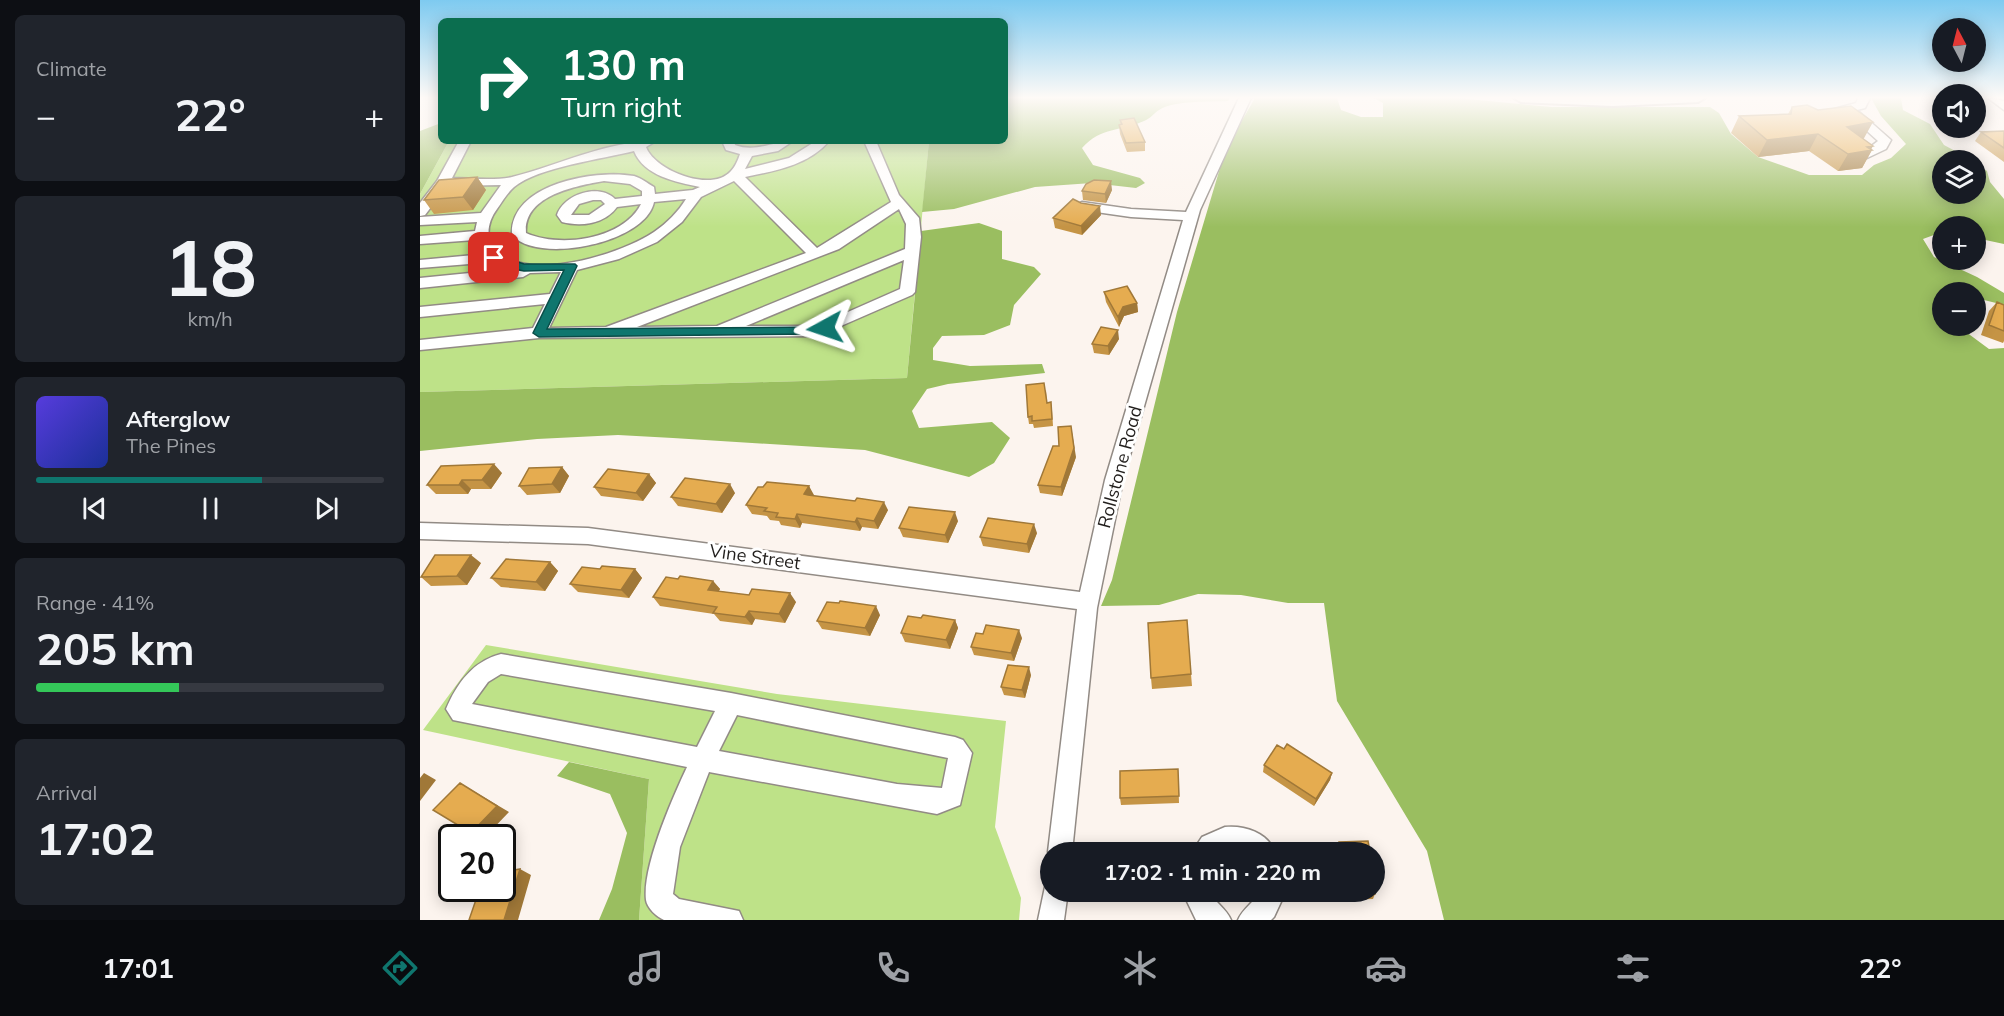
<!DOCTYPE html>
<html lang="en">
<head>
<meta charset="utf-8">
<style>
  body { margin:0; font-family:Mulish,sans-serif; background:#20242c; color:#f1f3f6; height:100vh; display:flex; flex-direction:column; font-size:22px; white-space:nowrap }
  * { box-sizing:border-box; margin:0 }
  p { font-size:20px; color:#9ea1a6 }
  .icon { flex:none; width:33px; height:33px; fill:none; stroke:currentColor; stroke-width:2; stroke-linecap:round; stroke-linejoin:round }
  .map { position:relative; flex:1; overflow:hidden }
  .side { display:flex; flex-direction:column; gap:15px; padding:15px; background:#0d0f14; width:420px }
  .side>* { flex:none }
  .banner { position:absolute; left:18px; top:18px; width:570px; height:126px; border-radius:9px; box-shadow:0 3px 15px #0003; background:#0b6e4f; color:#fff; overflow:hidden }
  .needle { width:39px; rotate:353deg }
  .fabs { position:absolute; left:1512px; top:18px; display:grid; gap:12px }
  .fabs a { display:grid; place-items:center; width:54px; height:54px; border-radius:50%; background:#171b24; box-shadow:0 3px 15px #0003; font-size:30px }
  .speed { position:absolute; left:18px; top:824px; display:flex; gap:12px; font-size:30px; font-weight:700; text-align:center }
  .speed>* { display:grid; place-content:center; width:78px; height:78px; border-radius:50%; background:#171b24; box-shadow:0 3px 15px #0003; line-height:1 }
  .speed .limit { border:3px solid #111; border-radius:9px; background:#fff; color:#111 }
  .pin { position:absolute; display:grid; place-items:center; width:51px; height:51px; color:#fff; margin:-26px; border-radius:12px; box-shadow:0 3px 9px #0006 }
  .me { position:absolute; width:66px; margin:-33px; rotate:265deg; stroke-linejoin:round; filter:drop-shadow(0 0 4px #0008) }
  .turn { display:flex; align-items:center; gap:21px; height:126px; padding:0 24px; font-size:27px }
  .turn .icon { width:78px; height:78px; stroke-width:2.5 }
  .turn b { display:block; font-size:42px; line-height:51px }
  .big { font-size:45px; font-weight:700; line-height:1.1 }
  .side .card { flex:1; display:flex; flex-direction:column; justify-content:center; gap:9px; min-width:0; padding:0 21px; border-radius:9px; background:#20242c }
  .side .dial { align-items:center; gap:0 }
  .dial b { font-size:78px; line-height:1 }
  .song { display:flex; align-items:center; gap:18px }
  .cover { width:72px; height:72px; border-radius:9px; background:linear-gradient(135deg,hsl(250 70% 55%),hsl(230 70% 35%)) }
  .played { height:6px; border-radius:3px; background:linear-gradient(90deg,#0f766e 65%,#363941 65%) }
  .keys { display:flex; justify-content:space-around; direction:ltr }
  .heat { display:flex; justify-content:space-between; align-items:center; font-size:33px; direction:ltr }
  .charge { height:9px; border-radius:4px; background:linear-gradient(90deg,#34c759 41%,#363941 0) }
  .trip { position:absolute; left:620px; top:842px; width:345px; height:60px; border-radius:30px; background:#171b24; box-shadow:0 3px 15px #0003; font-weight:700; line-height:60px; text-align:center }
  .tabs { display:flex; height:96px; justify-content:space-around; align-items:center; background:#090b0e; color:#9ea1a6 }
  .tabs .icon { width:42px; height:42px }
  .tabs .selected { color:#0f766e }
  .tabs b { font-size:27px; color:#f1f3f6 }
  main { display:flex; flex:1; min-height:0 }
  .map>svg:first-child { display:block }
</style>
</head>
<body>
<main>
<section class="side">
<div class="card"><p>Climate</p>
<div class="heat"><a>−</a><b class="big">22°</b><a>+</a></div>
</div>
<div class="card dial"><b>18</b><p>km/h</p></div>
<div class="card">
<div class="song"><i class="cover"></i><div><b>Afterglow</b><p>The Pines</p></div></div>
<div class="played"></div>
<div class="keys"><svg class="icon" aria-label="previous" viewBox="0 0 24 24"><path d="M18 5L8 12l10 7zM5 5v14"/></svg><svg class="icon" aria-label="pause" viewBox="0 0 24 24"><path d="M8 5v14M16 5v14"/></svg><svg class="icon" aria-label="next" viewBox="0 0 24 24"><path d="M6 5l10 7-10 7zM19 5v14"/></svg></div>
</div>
<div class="card"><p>Range · 41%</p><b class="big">205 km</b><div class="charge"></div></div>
<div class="card"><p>Arrival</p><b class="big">17:02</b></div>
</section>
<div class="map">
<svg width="1584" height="920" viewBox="0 0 1584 920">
  <rect width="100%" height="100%" fill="#fcf4ee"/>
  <!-- green -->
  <path fill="#bee288" d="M29,141H509L487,378L0,392V194Z
    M66,645L357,694L586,721L575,827L601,898L599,920H219L229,779L3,730Z"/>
  <!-- forest -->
  <path fill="#9abe60" d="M585,98H810L808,101C790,102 754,100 739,110C734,113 730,119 724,121C700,132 682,126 662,148L673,165L720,178L725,183L716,188L672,183L615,187L534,209L502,212L509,141H585Z
    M835,98H917L921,110L941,117H963V103L954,98H1036L1132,107H1290L1299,113L1311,134L1338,157L1389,175H1442L1454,165L1471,158L1486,144L1461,116L1451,98H1481L1483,110L1510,124L1524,145L1552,160H1522V194H1556V163L1567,171L1570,182L1584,199V244L1556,238V226H1522V232L1503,239L1514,257L1557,277L1584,293V305L1556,298V292H1522V326H1545L1546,332L1569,349L1584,348V920H1024L1007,851L917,701L904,603H868L821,595L778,594L739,605L681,606L692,580L757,312L806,148Z
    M21,123V141H29L0,194V131Z
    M559,223L582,231V259L614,267L621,274L594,305L590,325L564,335L522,336L513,348V360L550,366L622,364L625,373L528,384L507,389L492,411L499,428L572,422L590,438L574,463L549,477L445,450L253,438L198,435L117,439L0,451V392L487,378L501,231Z
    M149,762L229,779L219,920H179L192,889L207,833L190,794L137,776Z"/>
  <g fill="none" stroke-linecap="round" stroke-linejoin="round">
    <defs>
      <path id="minor" d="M819,98H831L780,210L703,480L677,608L652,852H630V858L628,852L657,609L168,544L0,539V523L168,528L660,592L685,480L763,220L711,217L662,210L655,206L662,202L711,209L766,212Z
        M1438,98H1450L1445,108L1437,110L1471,140L1466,149L1447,158L1441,154L1458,141L1426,112L1410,116L1404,112L1436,103Z
        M1568,98L1584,101V110Z
        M39,141H51L32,178C50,178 74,181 92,177C140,165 186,141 236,141L226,147C235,171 292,193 311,171C315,167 318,160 320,154L306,150L302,141H314L315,145C336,153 353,141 373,141L358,151L332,156L325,169L369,158L396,141H409C389,165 355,171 325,177L397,248L471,202L444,141H456L479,195L499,218L501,237L495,292L492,295L398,336L119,338L0,350V340L113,328L125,304L0,317V307L130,294L141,272L110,273L103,277L0,288V278L90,269L74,262L0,268V260L65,254L55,240L0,244V236L55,231L57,222L0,225V217L61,213L81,185L27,186L5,215L0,216V203L17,181ZM214,151C224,176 256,182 280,187L273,190L235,194L234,187C227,183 221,178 214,176C175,169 89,184 92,235C118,265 226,243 234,202L266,199C258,212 247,223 234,232C201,254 122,278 85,257C80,254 75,249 71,245C66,232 69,220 77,209C82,202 87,193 94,187C118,167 183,159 214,151ZM184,181L210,184L222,191V196L195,199C179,183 144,194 137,215L142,222C161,227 185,224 197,207L221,204C203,240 139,248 106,233C103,196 155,186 184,181ZM314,181L386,253L186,327L129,328L157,270L199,259L237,242L262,222L281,197ZM173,200H181L185,204L169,215H151L159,204ZM479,209L486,224L485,249L297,326L217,327L419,249ZM484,260L480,289L396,326H326Z
        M81,654L311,693L535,737L543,740L552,753L540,805L517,814L289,772L260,847L253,894L259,899L319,911L323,920C309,920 254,920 244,920C237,917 227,908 226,900C222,867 253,797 267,767L33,720L26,709C37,683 53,661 81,654ZM81,674L295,711L277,747L52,704L68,682ZM317,715L528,758L522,788L477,784L299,751Z
        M805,827C825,825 848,833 855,852H772L782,837Z
        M630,880V891H648L644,920H618L626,882Z
        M762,891H789C795,903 806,908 811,920H776Z
        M840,891H866L854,917L851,920H818C823,908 834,903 840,891Z"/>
      <path id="major" d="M1094,98H1285L1278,102L1193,106L1101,102Z"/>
    </defs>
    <!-- minor casing -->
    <use href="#minor" stroke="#928b85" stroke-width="3"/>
    <!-- major casing -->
    <use href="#major" stroke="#928b85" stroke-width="4"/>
    <!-- minor -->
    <use href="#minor" fill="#fff" fill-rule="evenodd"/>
    <!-- major -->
    <use href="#major" fill="#fff" fill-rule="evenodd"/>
  </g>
  <!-- wall -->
  <path fill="#c59445" d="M1372,107L1443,139L1453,146L1451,149L1452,150L1442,168L1418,171L1389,151L1338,157L1311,133L1319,116L1368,114Z
    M700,120L725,142V151L707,152L700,134L699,125H700Z
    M1584,131V162L1555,141L1561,132Z
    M57,177L66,190L53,210L14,214L4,200Z
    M692,190L686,203L663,200L662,191Z
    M681,215L662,235L635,228L633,218Z
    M684,292L717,303L718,312L704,316L699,327L686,302Z
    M1577,302L1584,305V341L1583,343L1561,335L1569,311Z
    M699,339L689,355L674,353L672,344Z
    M626,390L627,403L632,410L633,426L614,428L613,424H609L608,417Z
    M656,457L642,496L620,493L618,485Z
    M142,467L149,476L140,493L107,495L99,486Z
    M82,473L71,489H51L48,494H16L7,485Z
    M229,474L236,483L223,501L181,496L174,487Z
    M389,486L393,496L468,510L458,529L442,527L440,531L382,523L380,528L361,525L359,521L350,520L347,516L332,514L326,505L343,487Z
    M315,493L302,513L258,506L251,497Z
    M538,521L528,543L483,537L479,528Z
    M617,533L609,553L563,546L560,537Z
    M130,562L138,571L125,591L81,587L71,578Z
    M61,563L47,585L11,586L1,577Z
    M180,569H215L222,578L209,598L158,592L150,584Z
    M258,579L293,581L300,589L299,591L376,602L365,623L335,619L332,625L300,621L294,614L240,606L233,597Z
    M460,615L450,636L402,629L397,621Z
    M501,618L535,620L538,628L530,649L485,642L481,633Z
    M602,638L594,661L554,655L551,647Z
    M771,674L772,686L732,689L731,678Z
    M611,675L605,698L584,695L581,687Z
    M864,749L912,773L910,780L894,806L843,772L844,765Z
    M758,769L759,803L701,805L700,798Z
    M919,842L950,852H917V848Z
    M922,891H954L955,894L953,899L923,900Z"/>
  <!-- shaded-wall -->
  <path fill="#a07838" d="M1453,122L1443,140L1427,127Z
    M1398,134L1389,151L1338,157L1347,140Z
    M1453,146L1450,151L1452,150L1442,168L1418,171L1428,154L1447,147Z
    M57,177L66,190L53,210L43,197Z
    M691,181L692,190L686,203L685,194Z
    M680,206L681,215L662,235L661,226Z
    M717,303L718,312L704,316L699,327L698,317L703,307Z
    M698,330L699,339L689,355L688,346Z
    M651,426L656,457L642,496L641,487Z
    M74,464L82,473L71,489L62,480Z
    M142,467L149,476L140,493L132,484Z
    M229,474L236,483L223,501L216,493Z
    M42,480L51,489L48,494L39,485Z
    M310,484L315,493L302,513L296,504Z
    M389,486L394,495L389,503L384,494Z
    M464,502L468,510L458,529L454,521Z
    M535,512L538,521L528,543L525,535Z
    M377,514L382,523L380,528L375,519Z
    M437,518L442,527L440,531L435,522Z
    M614,524L617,533L609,553L607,544Z
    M51,555L61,563L47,585L37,576Z
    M130,562L138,571L125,591L116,582Z
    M215,569L222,578L209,598L201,590Z
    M293,581L300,589L294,598L288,590Z
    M370,593L376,602L365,623L359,614Z
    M456,606L460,615L450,636L445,628Z
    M329,611L335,619L332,625L325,617Z
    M535,620L538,628L530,649L526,640Z
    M599,630L602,638L594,661L591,653Z
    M609,667L611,675L605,698L602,690Z
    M4,773L16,780L0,801V778Z
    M912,773L910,780L894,806L896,799Z
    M40,783L89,812L65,837H57L51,833Z
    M100,869L111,875L98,920H84Z"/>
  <!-- building -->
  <path fill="#e5ac50" stroke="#a07838" stroke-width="1.5" d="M1387,105L1398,110L1431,106L1453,122L1427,127L1453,146L1447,147L1452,150L1428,154L1398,134L1347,140L1319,116L1371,114L1372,107Z
    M714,118L725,142L706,143L699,125L702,124L700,120Z
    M1584,131V148L1561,132Z
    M57,177L43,197L4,200L19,180Z
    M674,180L691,181L685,194L662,191L666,184Z
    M653,199L661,203L680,206L661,226L633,218Z
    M707,286L717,303L703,307L698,317L684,292Z
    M1577,302L1584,305V331L1569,325Z
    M681,327L698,330L688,346L672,344Z
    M624,383L627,403L631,402L632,419L612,421V416L608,417L606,385Z
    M651,426L654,448L641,487L618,485L633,446H639L638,427Z
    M74,464L62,480H42L39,485H7L21,466Z
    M142,467L132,484L99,486L109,468Z
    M188,469L229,474L216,493L174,487Z
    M265,478L310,484L296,504L251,497Z
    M347,482L389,486L384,494L388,495L435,501L437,498L464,502L454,521L437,518L435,522L377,514L375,519L356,517L358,513L344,511L347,508L326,505L338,487H343Z
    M489,507L535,512L525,535L479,528Z
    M568,518L614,524L607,544L560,537Z
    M15,555H51L37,576L1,577Z
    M86,559L130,562L116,582L71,578Z
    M182,566L215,569L201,590L150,584L162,567L180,569Z
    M260,576L293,581L288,590L329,595L332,589L370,593L359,614L329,611L325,617L293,613L297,607L233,597L246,577L258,579Z
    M420,601L456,606L445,628L397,621L407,602L419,603Z
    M503,615L535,620L526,640L481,633L488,616L501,618Z
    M767,620L771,674L731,678L728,623Z
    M566,625L599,630L591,653L551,647L556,633L563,634Z
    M588,665L609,667L602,690L581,687Z
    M867,744L912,773L896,799L844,765L857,745L864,749Z
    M758,769L759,796L700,798V771Z
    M40,783L77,806L51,833L13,810Z
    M948,841L950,852H920L919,842Z
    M100,869L84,920H49L60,888H82V872Z
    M954,884L955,894L925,895V891H954Z"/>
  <!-- sky -->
  <linearGradient id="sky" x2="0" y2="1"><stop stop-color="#7ecaf0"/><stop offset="0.43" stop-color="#fefaf7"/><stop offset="1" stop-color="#fefaf7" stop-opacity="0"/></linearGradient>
  <rect width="1584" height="227" fill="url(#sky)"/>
  <!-- route -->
  <path fill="#0f766e" stroke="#0a4d48" stroke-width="1.5" d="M74,254L104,264H155L157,266L127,329L397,327L405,324L411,328L398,334L119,337L113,333L144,270L104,271L88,268L70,260L68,258Z"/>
  <g text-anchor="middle" stroke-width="6" stroke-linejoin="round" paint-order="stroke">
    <!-- street labels -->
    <g font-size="18" fill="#211e1c" stroke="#fff">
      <text transform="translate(700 467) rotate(-75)" y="6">Rollstone Road</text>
      <text transform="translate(335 557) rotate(8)" y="6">Vine Street</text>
    </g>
  </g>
</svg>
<div class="fabs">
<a><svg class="needle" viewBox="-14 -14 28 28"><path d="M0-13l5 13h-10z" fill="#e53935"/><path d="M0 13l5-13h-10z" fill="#9ea1a6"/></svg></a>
<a><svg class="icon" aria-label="sound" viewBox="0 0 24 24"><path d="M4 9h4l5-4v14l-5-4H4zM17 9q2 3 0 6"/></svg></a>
<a><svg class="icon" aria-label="layers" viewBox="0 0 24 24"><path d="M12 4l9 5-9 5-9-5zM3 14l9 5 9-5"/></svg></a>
<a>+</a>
<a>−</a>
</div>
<div class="speed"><div class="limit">20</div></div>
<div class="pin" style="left:74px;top:258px;background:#d93025"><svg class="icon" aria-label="arrive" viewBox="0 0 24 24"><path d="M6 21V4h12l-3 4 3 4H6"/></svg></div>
<svg class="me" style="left:405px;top:328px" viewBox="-20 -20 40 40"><path d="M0-17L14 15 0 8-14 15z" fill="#0f766e" stroke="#fff" stroke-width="4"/></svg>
<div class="trip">17:02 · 1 min · 220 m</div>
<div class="banner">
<div class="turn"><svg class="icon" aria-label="right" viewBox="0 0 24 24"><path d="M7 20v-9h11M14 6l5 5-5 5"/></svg><div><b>130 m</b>Turn right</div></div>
</div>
</div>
</main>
<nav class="tabs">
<b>17:01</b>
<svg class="icon selected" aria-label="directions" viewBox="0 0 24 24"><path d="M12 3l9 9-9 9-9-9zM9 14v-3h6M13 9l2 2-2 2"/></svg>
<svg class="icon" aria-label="music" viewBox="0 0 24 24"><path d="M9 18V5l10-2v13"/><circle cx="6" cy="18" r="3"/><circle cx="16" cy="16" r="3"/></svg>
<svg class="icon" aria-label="phone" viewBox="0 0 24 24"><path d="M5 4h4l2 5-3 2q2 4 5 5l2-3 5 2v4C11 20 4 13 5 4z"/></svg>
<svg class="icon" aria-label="climate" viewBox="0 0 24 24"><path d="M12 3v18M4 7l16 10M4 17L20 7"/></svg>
<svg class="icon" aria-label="car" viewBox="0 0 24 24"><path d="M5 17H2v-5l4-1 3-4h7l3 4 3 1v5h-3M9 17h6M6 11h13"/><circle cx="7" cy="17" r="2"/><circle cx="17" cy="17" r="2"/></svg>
<svg class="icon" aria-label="filters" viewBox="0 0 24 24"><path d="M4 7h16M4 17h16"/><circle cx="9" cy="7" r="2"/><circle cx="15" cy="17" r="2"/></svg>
<b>22°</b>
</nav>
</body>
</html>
